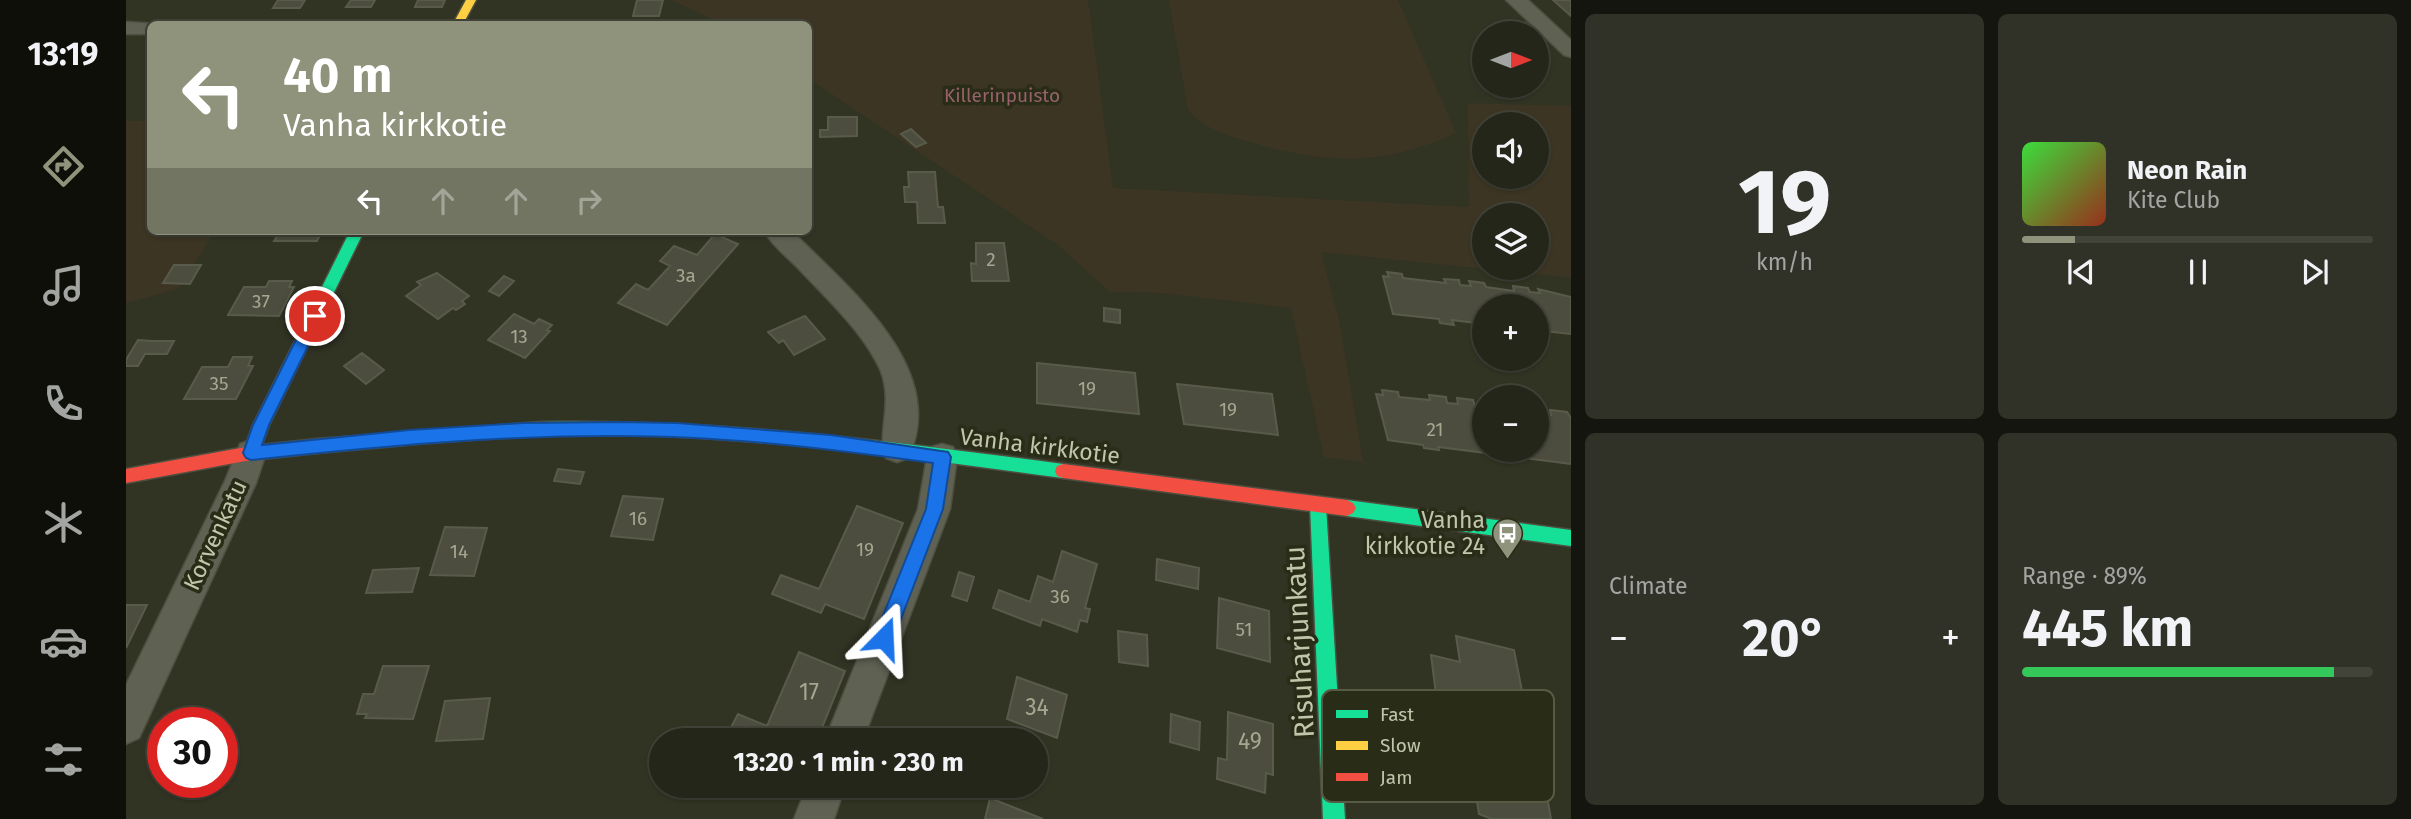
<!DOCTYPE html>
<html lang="en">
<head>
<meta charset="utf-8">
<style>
  body { margin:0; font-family:"Fira Sans",sans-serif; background:#313227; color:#f1f3f6; height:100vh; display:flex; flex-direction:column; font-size:26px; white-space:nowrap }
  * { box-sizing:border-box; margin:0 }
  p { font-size:23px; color:#a3a5a2 }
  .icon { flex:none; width:38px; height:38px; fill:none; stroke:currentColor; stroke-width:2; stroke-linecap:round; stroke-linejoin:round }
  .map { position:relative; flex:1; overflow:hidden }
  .panel { display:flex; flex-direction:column; gap:14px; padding:14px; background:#14150e; width:840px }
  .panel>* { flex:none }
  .guide { position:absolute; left:21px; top:21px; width:665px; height:214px; border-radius:10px; box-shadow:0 2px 5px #0004,0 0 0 2px #424339; background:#8f937b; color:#fff; overflow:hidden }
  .needle { width:46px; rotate:90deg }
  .tools { position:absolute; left:1346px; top:21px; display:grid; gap:14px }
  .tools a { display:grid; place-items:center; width:77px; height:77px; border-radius:50%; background:#25261a; box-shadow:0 2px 5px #0004,0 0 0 2px #424339; font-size:35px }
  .speed { position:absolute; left:21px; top:707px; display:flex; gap:14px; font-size:35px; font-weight:700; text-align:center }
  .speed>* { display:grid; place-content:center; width:91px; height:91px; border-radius:50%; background:#25261a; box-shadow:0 2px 5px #0004,0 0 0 2px #424339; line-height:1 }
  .speed .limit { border:10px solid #d22; background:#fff; color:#111 }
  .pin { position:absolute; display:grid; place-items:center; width:60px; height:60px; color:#fff; margin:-30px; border:4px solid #fff; border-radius:50%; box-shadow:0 2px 7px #0007 }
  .me { position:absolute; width:77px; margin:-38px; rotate:21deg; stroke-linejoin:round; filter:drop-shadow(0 0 5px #0008) }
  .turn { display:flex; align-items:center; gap:24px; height:147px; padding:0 21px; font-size:32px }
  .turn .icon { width:91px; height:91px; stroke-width:2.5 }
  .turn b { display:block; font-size:49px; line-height:60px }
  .lanes { display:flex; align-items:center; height:66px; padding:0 21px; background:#0003; justify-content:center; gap:35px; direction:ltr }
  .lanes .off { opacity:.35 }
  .big { font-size:52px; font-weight:700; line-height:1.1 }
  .panel .widget { flex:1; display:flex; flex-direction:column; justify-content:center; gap:10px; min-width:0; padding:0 24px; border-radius:10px; background:#313227 }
  .panel .dial { align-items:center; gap:0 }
  .dial b { font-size:91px; line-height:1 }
  .song { display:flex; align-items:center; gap:21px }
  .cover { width:84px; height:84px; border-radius:10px; background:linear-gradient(135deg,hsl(120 70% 55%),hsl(10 70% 35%)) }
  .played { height:7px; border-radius:4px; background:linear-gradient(90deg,#8f937b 15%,#424339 15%) }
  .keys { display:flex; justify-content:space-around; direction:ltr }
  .heat { display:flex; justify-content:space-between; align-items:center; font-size:38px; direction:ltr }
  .charge { height:10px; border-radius:5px; background:linear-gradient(90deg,#34c759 89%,#424339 0) }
  .panel .tiles { flex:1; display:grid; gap:14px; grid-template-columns:repeat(2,1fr) }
  .trip { position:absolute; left:523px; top:728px; width:399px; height:70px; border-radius:35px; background:#25261a; box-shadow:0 2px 5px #0004,0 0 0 2px #424339; font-weight:700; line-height:70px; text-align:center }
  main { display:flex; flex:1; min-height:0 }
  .menu { display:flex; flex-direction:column; width:126px; justify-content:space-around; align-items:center; background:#0f0f0a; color:#a3a5a2 }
  .menu .icon { width:49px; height:49px }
  .menu .selected { color:#8f937b }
  .menu b { font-size:32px; color:#f1f3f6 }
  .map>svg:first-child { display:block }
</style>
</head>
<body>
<main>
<nav class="menu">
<b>13:19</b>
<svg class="icon selected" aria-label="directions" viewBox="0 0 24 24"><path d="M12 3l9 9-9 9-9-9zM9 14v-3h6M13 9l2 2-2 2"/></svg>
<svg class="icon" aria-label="music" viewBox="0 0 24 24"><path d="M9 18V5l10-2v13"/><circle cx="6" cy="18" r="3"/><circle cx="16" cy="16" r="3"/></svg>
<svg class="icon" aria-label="phone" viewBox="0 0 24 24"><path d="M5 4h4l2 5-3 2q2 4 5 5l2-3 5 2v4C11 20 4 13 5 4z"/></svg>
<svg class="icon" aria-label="climate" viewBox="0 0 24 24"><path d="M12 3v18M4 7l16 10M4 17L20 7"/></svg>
<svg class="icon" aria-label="car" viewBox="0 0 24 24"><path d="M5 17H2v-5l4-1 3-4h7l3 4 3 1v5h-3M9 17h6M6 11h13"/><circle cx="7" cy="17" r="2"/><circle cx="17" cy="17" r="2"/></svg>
<svg class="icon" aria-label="filters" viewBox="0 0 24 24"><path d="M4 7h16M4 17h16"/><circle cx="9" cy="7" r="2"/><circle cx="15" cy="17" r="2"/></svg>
</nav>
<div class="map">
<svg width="1445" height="819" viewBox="0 0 1445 819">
  <rect width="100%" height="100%" fill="#313323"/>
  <!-- green -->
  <path fill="#3c3523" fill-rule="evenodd" d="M545,0H962L987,188L1343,207L1342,103L1445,106V278L1195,252L1213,320L1237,462L1198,457L1165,308L1038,293L984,292L932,245L683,79L682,24H597ZM1358,124H1410V177H1358ZM1358,215H1410V268H1358Z
    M1043,0H1272L1330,133C1258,167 1198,164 1123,142C1099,135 1079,129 1062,110Z
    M0,121H24V231H89L52,289L0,303Z"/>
  <!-- building -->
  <path fill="#4c4d3e" stroke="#595b4a" stroke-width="2" d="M152,0H179L174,8H147Z
    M225,0H249L245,7H220Z
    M292,0H319L316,7H289Z
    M511,0H537L533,16H507Z
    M1427,0H1445V16Z
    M702,117H731V136L694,137V130H702Z
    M785,129L800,143L790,147L775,134Z
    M782,172H809L812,207H817L819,223H792L791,202H779L778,187H783Z
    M154,231H196L191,241H148Z
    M589,234L612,244L541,325L492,303L510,284L522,290L544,266L534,261L548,246L571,255Z
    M850,243H878L883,281H846L845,263L850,264Z
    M48,265H75L64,284L37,283Z
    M1261,272L1276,274L1277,278L1320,283L1318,279L1333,280L1334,285L1345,286L1343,281L1358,283L1360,287L1388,291L1387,286L1402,288L1404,292L1414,293L1412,289L1445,297V334L1410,330V306H1358V324L1326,320L1328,325L1314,323L1313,319L1267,314L1257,276L1263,277Z
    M311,273L343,296L336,301L339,304L330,310L327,308L312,319L280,296L295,285L291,282Z
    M378,276L388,281L373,296L363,291Z
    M143,281H166L163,287H168L153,316L102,315L118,287H140Z
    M978,308L994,310V323L978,321Z
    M388,314L408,324L413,319L426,325L421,330L424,331L399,358L362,340Z
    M679,316L699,339L668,355L657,340L653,343L642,332Z
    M12,340L27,341H48L41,354H19L12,366H0V360Z
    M236,353L258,370L240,384L218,366Z
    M107,357H126L122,366H127L110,399H58L76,367H102Z
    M911,363L1009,373L1013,414L911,403Z
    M1051,384L1146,394L1152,435L1058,424Z
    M1256,390L1272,392L1273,397L1304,400L1303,395L1320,397L1321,403L1332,404L1331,398L1347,400L1349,406L1358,407V450H1410V408L1415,414L1425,415L1424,410L1441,412L1445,418V464L1390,457L1392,460L1377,458L1375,455L1312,447L1313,450L1298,448L1297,445L1262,440L1250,394L1257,395Z
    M432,469L458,472L454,484L428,481Z
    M497,496L537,499L527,540L485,536Z
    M731,506L777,523L738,619L699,604L695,613L646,594L655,575L693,589Z
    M319,527L361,528L348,576L304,575Z
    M936,551L971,564L959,608L964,609L961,622L954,620L951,632L916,619L914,626L867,608L873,590L904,602L912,576L927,582Z
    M1031,559L1073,568L1072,589L1030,580Z
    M293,568L286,592L240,593L247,570Z
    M833,572L848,577L841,601L826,596Z
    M1093,598L1143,611L1144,662L1091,648Z
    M0,605H21L0,648Z
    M992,631L1021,635L1022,666L993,662Z
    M1330,636L1388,650L1399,706L1358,696L1361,715L1311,702L1305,655L1334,662Z
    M673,652L719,671L691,740H641L635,736L633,740H608L600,737L612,714L641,726Z
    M257,666H303L287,719L239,718L241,714H231L237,694H248Z
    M891,677L941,695L931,738L881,719Z
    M364,698L357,739L310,741L319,701Z
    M1102,712L1147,724V775L1140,773L1139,793L1091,779L1092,758L1101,760Z
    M1045,714L1074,722L1073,750L1044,742Z
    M1358,763L1418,779L1425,819H1366L1353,814L1348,784L1361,788Z
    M864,798L917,819H859Z"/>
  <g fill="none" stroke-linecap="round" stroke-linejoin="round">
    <defs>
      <path id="street" d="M1380,0H1402L1445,40V57L1438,55Z
        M0,22L32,24H24V34H0Z
        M638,231H666C721,287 825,369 782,458L771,462L760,458C749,434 771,399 751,363C732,327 699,297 671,267C660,256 646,245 638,231Z
        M125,440L136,444L140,453L130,483L13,738L0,744V685L99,481L114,444Z
        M816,444L827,447L831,457L824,509L737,740H699L792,509L801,457L805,447Z
        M681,786H719L708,819H668Z"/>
      <path id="fast" d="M224,231H238L143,425L131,458L125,460L119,458L117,453L127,425Z
        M416,422C591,419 764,441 937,464L943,466L945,471L943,476L937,478C795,459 652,439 509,435C403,433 297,443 191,453L185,451L183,446L185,441L191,439Z
        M1192,497L1198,500L1200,505L1219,819H1197L1184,505L1186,500Z
        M1221,500L1445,530V546L1221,516L1215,513L1212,508L1215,503Z"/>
      <path id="slow" d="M340,0H350L337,24H327Z"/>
      <path id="jam" d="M191,439L197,441L199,446L197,451L191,453L125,460L0,483V469L125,446Z
        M937,464L1221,500L1227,503L1230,508L1227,513L1221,516L937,478L931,476L929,471L931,466Z"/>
    </defs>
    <!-- street casing -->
    <use href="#street" stroke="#4e4f40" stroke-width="3"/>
    <!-- fast casing -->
    <use href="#fast" stroke="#4e4f40" stroke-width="3"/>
    <!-- slow casing -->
    <use href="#slow" stroke="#4e4f40" stroke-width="3"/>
    <!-- jam casing -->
    <use href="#jam" stroke="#4e4f40" stroke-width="3"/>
    <!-- street -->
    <use href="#street" fill="#5f6153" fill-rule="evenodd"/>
    <!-- fast -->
    <use href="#fast" fill="#16e098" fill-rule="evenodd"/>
    <!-- slow -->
    <use href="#slow" fill="#ffcf43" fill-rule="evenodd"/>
    <!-- jam -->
    <use href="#jam" fill="#f24e42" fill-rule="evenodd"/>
  </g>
  <!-- route -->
  <path fill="#1a73e8" stroke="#114b97" stroke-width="2" d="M189,310L197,316L143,425L136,445L283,430L397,423L495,422L551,423L705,435L822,452L825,457L817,509L765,645L758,648L751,645L748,638L800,509L807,463C704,449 600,436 496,436C372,435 249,447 125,460L120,458L117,453L127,425L184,312Z"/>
  <!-- icons -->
  <defs>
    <symbol id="bus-pin" viewBox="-11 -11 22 30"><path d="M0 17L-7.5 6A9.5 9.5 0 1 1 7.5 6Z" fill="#8f937b" stroke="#292d17"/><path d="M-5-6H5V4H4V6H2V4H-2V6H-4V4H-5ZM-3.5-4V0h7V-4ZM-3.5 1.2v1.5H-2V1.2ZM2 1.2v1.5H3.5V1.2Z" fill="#fff"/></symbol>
  </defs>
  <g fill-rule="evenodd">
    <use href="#bus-pin" x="1364" y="516" width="35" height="47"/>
  </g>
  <g text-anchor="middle" stroke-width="7" stroke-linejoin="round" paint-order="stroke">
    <!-- far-park labels -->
    <g font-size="19" fill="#99616b" stroke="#292d17">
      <text x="876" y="102">Killerinpuisto</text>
    </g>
    <!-- number labels -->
    <g font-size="19" fill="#a4a890">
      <text x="865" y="266">2</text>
      <text x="560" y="282">3a</text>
      <text x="135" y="308">37</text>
      <text x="393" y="343">13</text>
      <text x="93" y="390">35</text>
      <text x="961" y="395">19</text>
      <text x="1102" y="416">19</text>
      <text x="1309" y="436">21</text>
      <text x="512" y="525">16</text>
      <text x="739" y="556">19</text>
      <text x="333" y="558">14</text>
      <text x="934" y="603">36</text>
      <text x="1118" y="636">51</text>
    </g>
    <!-- street labels -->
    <g font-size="23" fill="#c1c6ab" stroke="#292d17">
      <text transform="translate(914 446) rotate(7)" y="8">Vanha kirkkotie</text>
      <text transform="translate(89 535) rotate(-65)" y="8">Korvenkatu</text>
    </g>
    <!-- poi labels -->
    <g font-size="23" fill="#c1c6ab" stroke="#292d17" text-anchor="end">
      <text x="1359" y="528">Vanha<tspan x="1359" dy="26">kirkkotie 24</tspan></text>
    </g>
    <!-- near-number labels -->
    <g font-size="23" fill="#a4a890">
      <text x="683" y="700">17</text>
      <text x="911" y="715">34</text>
      <text x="1124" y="749">49</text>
    </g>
    <!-- near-street labels -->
    <g font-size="28" fill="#c1c6ab" stroke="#292d17">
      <text transform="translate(1173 642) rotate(-93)" y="10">Risuharjunkatu</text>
    </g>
  </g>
  <!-- legend -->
  <rect x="1196" y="690" width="232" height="112" rx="10" fill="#292d17" stroke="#575b43" stroke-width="2"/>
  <rect x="1210" y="710" width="32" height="8" fill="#16e098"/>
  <rect x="1210" y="741" width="32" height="9" fill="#ffcf43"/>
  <rect x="1210" y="773" width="32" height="8" fill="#f24e42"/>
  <g font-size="19" fill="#c1c6ab">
    <text x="1254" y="721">Fast</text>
    <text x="1254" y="752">Slow</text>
    <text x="1254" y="784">Jam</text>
  </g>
</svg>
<div class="tools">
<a><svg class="needle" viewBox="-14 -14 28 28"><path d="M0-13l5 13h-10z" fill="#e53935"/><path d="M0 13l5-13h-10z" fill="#a3a5a2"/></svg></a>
<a><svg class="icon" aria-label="sound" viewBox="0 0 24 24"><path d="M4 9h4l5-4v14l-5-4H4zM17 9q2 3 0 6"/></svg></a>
<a><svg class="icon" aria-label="layers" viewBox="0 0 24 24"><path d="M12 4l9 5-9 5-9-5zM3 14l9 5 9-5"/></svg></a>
<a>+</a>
<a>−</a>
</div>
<div class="speed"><div class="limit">30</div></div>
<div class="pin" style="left:189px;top:316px;background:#d93025"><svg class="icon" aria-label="arrive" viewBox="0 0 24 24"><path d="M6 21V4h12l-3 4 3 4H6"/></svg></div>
<svg class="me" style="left:758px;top:638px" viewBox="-20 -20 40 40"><path d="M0-17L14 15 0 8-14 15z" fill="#1a73e8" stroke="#fff" stroke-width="4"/></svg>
<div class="trip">13:20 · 1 min · 230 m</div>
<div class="guide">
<div class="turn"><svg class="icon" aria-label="left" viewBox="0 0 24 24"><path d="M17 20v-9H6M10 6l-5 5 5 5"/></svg><div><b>40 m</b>Vanha kirkkotie</div></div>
<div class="lanes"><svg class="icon" aria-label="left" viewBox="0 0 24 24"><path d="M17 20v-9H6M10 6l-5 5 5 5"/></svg><svg class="icon off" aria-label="ahead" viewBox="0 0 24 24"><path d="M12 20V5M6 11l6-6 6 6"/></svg><svg class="icon off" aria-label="ahead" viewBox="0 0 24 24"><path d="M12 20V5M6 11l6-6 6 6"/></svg><svg class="icon off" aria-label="right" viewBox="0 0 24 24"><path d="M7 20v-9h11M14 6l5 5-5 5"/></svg></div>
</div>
</div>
<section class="panel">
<div class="tiles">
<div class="widget dial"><b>19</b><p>km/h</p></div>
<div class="widget">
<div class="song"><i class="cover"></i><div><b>Neon Rain</b><p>Kite Club</p></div></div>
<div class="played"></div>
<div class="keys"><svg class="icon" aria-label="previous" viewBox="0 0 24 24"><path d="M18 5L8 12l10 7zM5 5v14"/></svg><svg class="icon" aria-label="pause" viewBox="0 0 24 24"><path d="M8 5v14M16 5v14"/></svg><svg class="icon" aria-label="next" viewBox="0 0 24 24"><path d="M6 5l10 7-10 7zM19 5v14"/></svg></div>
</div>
<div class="widget"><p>Climate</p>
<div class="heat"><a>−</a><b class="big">20°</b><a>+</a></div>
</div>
<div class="widget"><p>Range · 89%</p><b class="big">445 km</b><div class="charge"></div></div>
</div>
</section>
</main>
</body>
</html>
